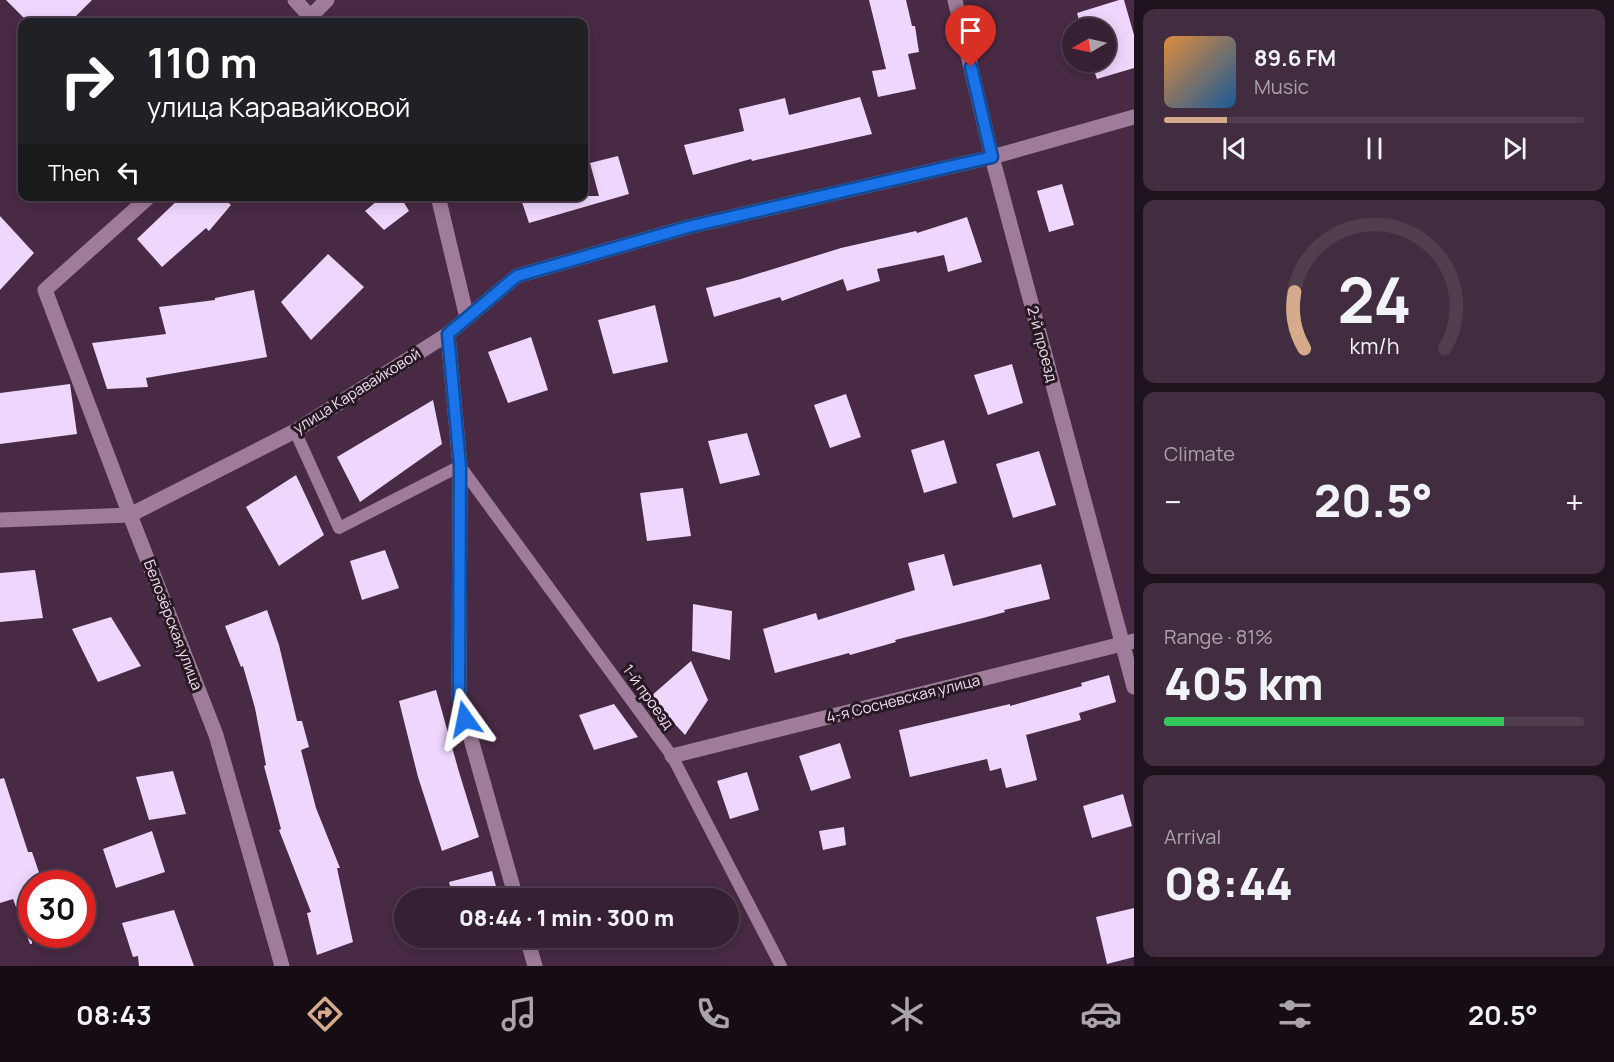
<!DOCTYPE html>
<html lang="en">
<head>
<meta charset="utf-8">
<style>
  body { margin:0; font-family:Manrope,sans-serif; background:#412d3f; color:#f1f3f6; height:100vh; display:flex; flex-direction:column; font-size:22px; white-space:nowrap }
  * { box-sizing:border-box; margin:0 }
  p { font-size:20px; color:#aaa3ac }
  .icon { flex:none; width:33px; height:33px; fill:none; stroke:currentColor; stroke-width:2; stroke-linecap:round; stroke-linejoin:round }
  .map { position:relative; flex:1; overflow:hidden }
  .panel { display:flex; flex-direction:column; gap:9px; padding:9px; background:#1e121c; width:480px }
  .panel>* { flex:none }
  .hud { position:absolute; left:18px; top:18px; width:570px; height:183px; border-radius:12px; box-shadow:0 3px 15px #0003,0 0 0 2px #503e4e; background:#202124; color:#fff; overflow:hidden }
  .needle { width:39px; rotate:261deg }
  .buttons { position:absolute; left:1062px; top:18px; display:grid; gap:12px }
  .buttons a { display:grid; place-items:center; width:54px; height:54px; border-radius:50%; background:#362033; box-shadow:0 3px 15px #0003,0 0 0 2px #503e4e; font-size:30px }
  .speed { position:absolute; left:18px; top:870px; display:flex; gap:12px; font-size:30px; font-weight:700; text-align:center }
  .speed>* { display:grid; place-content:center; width:78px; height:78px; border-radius:50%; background:#362033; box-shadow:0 3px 15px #0003,0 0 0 2px #503e4e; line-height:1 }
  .speed .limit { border:9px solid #d22; background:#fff; color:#111 }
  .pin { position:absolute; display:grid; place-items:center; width:51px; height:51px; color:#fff; margin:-62px -26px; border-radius:50% 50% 50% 0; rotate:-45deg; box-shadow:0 0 6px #0007 }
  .pin .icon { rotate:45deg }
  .me { position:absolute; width:66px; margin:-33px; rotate:348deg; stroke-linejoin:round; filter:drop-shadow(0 0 4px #0008) }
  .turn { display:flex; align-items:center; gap:21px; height:126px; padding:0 30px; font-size:27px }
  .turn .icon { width:78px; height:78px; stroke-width:2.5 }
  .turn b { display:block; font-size:42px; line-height:51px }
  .then { display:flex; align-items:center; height:57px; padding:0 30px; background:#0003; gap:12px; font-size:22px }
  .big { font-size:45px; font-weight:800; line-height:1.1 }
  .panel .card { flex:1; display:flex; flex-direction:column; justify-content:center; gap:9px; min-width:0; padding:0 21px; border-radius:12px; background:#412d3f }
  .panel .dial { align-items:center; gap:0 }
  .dial svg { height:156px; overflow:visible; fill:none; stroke:#503e4e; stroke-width:7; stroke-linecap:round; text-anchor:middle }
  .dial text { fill:#f1f3f6; stroke:none }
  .song { display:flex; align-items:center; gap:18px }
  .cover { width:72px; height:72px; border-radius:9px; background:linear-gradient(135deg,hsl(30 70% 55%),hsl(210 70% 35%)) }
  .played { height:6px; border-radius:3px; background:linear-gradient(90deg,#d6ab8b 15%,#503e4e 15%) }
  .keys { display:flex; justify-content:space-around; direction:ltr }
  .heat { display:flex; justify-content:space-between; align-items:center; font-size:33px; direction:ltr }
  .charge { height:9px; border-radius:4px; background:linear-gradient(90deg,#34c759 81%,#503e4e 0) }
  .trip { position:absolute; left:394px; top:888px; width:345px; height:60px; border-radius:30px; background:#362033; box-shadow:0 3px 15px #0003,0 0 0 2px #503e4e; font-weight:800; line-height:60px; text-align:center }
  .menu { display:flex; height:96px; justify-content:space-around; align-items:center; background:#160d14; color:#aaa3ac }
  .menu .icon { width:42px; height:42px }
  .menu .selected { color:#d6ab8b }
  .menu b { font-size:27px; color:#f1f3f6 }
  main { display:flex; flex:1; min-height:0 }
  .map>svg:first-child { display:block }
</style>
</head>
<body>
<main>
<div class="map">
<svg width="1134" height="966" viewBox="0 0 1134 966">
  <rect width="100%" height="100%" fill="#482a44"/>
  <!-- building -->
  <path fill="#eed6fd" d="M6,0H92L70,22H28Z
    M869,0H906L912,26H915L919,52L908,54L916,89L878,97L872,71L886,69Z
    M1119,0H1124L1134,35V68L1097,79L1091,62H1106V28H1081L1077,13Z
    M860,97L872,134L752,161L751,159L693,175L684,145L744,131L739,109L785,98L789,115Z
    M618,156L629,194L529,223L520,196H599L590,163Z
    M1062,184L1074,225L1049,232L1037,191Z
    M182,196H221L231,205L209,231L206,228L162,267L137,239Z
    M383,196H400L409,211L384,230L365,211Z
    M0,216L34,253L0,290Z
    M967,217L982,262L948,272L944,255L877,269L880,281L847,291L843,279L782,301L780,297L714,317L706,288L741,279L841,248L916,231L917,233Z
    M328,254L364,287L311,340L281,302Z
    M254,290L267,357L146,378L148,387L107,389L92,343L166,334L159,307L215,300V298Z
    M655,305L668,362L613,374L598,320Z
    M531,337L548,390L508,403L488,352Z
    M1012,364L1023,403L988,415L974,375Z
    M70,384L77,434L0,444V393Z
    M846,394L861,437L830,448L814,405Z
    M433,400L442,444L360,502L337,457Z
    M747,433L760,475L720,484L708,441Z
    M944,440L957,483L924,493L911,450Z
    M1039,451L1056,505L1013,518L996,464Z
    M296,475L324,535L279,566L246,507Z
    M683,488L691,536L647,541L640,493Z
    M385,550L399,588L362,600L350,561Z
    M944,554L953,586L1041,564L1050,599L1004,610L1005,612L983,618L895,640L896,642L850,655L849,653L775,673L763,629L816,613L818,620L915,590L908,563Z
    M35,570L43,618L0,622V573Z
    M693,604L732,611L730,660L692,651Z
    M267,610L279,645L297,721H302L309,747L301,750L316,808L340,868H337L353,942L317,955L307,913L311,912L279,830L281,829L264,766L266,765L255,708L243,666L241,667L225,626Z
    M111,617L141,666L98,682L72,629Z
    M691,661L708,700L685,735L650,697Z
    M1109,675L1116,702L1079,713L1081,720L1026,735L1037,780L1006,788L1001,768L990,771L987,759L910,777L899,730L1010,704V706L1082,686L1081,683Z
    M436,690L459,772L479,837L442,851L418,777L399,701Z
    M614,704L638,737L594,750L579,715Z
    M840,743L851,778L811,791L799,756Z
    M173,771L186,814L149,820L136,777Z
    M747,772L759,810L730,819L717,781Z
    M4,778L28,852H32L43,884H32V944H30L13,899L0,903V779Z
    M1123,794L1132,826L1092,838L1083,806Z
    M844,827L846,845L823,850L819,831Z
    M152,831L165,872L116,888L103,849Z
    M492,871L499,898H453L449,882Z
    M1134,908V957L1107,964L1096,917Z
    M174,910L194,966H139L138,956L133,957L122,923Z"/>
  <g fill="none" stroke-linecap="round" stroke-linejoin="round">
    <!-- lane -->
    <path stroke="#9f7c99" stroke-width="12" d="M295,431L339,528L460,466L672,756L781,966"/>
    <!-- street -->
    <path stroke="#9f7c99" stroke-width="15" d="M295,0L315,22
      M955,0L992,157L1134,687
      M310,17L327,0
      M150,196L45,290L130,515L216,735L282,966
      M438,196L467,318
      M448,334L460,466L459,697L516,898
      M0,520L130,515L295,431L448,334L517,276L688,227L992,157L1134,117
      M672,756L1134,641
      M527,938L535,966"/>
  </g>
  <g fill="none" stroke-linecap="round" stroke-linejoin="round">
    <defs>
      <path id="route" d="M465,719L459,697L460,466L448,334L517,276L688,227L992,157L971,67"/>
    </defs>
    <!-- route casing -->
    <use href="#route" stroke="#114b97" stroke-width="15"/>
    <!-- route -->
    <use href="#route" stroke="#1a73e8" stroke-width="10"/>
  </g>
  <g text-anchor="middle" stroke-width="6" stroke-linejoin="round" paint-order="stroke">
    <!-- street labels -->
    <g font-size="15" fill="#f2deee" stroke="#261924">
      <text transform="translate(1042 344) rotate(75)" y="5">2-й проезд</text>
      <text transform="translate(357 391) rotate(-32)" y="5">улица Каравайковой</text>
      <text transform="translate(173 625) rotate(69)" y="5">Белозёрская улица</text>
      <text transform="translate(648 697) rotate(54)" y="5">1-й проезд</text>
      <text transform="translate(903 699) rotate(-14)" y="5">4-я Сосневская улица</text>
    </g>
  </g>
</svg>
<div class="buttons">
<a><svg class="needle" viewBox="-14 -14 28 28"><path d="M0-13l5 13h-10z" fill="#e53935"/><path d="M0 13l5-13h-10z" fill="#aaa3ac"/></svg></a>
</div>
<div class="speed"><div class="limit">30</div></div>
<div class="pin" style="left:971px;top:67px;background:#d93025"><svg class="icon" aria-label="arrive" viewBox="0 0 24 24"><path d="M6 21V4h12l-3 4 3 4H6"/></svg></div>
<svg class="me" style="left:465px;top:719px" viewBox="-20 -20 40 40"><path d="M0-17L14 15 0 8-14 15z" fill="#1a73e8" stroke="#fff" stroke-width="4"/></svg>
<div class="trip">08:44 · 1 min · 300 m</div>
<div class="hud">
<div class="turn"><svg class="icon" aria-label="right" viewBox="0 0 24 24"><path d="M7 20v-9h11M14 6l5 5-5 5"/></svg><div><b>110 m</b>улица Каравайковой</div></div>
<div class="then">Then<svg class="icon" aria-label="left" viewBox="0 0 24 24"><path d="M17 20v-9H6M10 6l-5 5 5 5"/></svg></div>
</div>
</div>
<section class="panel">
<div class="card">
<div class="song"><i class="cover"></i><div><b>89.6 FM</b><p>Music</p></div></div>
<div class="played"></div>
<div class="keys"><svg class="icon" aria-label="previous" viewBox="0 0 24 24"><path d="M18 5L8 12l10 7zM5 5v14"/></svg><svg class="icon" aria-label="pause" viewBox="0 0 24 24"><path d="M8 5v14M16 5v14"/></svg><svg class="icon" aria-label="next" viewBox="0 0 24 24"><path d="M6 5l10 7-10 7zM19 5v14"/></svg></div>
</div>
<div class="card dial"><svg viewBox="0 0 100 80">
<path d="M14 69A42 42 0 1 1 86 69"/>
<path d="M14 69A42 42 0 0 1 9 40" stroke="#d6ab8b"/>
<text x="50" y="56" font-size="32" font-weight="700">24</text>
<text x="50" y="72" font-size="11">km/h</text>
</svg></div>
<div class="card"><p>Climate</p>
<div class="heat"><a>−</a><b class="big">20.5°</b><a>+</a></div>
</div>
<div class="card"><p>Range · 81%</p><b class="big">405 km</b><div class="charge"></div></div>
<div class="card"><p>Arrival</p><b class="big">08:44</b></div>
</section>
</main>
<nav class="menu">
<b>08:43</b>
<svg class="icon selected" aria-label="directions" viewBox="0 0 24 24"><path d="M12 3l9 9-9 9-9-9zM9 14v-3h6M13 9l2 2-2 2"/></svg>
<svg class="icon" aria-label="music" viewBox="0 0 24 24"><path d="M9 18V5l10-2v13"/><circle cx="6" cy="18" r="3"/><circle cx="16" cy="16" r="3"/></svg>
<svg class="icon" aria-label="phone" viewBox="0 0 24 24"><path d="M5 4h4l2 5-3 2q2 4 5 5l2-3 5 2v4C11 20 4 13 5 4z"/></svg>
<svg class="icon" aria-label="climate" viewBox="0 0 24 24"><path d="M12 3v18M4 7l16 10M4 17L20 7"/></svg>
<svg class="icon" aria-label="car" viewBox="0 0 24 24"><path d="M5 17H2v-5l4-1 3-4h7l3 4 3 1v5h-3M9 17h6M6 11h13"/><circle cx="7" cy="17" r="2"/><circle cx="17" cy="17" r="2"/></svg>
<svg class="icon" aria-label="filters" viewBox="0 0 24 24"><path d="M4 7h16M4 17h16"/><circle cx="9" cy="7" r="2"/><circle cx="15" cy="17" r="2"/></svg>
<b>20.5°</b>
</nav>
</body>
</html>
